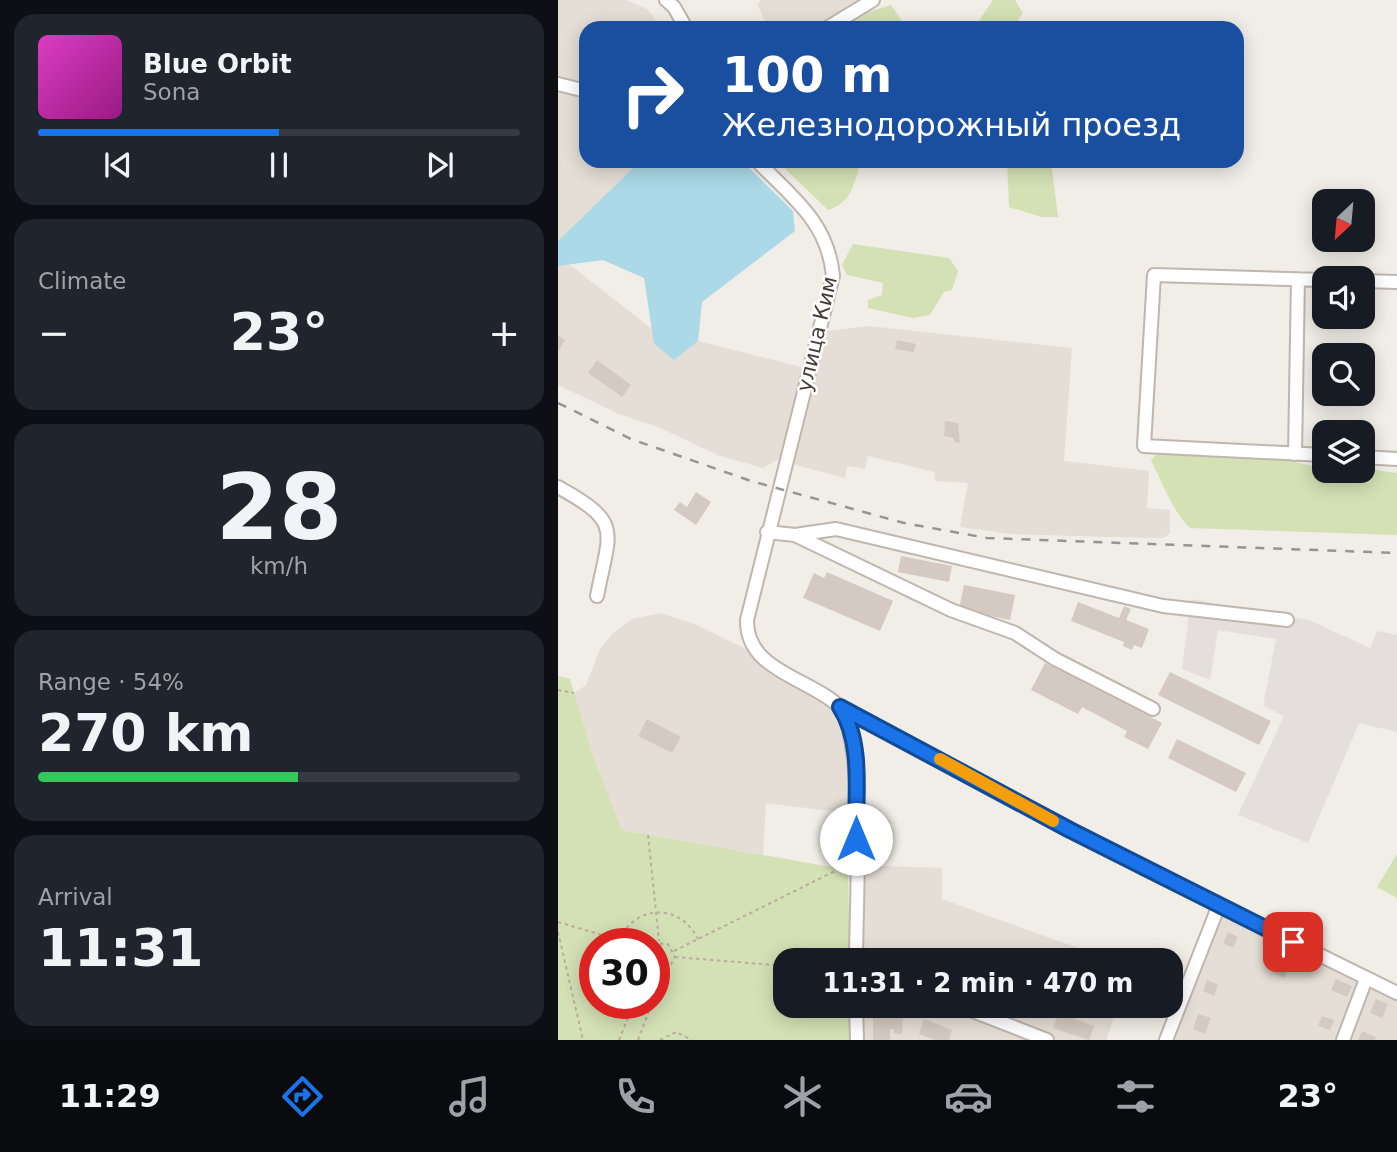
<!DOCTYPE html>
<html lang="en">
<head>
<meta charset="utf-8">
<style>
  body { margin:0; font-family:"DejaVu Sans",sans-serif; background:#20242c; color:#f1f3f6; height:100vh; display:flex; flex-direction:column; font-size:26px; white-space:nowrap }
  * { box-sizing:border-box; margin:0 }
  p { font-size:23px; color:#9ea1a6 }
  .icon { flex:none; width:38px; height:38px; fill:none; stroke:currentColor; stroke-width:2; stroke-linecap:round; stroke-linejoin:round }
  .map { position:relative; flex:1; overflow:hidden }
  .sheet { display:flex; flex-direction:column; gap:14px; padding:14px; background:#0d0f14; width:558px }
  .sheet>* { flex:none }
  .guide { position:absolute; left:21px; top:21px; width:665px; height:147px; border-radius:21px; box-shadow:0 4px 18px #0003; background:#1a4fa0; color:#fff; overflow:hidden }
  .needle { width:46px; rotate:206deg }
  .tools { position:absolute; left:754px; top:189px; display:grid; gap:14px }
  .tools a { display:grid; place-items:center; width:63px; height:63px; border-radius:14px; background:#171b24; box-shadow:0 4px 18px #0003; font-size:35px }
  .speed { position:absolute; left:21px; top:928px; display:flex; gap:14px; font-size:35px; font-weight:700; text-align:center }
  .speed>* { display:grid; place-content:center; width:91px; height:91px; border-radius:50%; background:#171b24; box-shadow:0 4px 18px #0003; line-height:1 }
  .speed .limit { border:10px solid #d22; background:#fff; color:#111 }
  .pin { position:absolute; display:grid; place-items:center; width:60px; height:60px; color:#fff; margin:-30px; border-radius:14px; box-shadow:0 4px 10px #0006 }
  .me { position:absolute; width:77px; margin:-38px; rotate:0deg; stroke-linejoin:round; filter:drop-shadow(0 0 5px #0008) }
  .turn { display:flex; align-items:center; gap:24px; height:147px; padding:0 28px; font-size:32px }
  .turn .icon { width:91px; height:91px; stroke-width:2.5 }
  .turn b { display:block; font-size:49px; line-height:60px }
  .big { font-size:52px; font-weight:800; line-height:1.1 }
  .sheet .tile { flex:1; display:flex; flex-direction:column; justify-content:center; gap:10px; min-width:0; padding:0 24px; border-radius:21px; background:#20242c }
  .sheet .dial { align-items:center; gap:0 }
  .dial b { font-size:91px; line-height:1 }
  .song { display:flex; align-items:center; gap:21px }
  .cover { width:84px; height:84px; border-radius:10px; background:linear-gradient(135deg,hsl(310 70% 55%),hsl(310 70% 35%)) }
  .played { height:7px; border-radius:4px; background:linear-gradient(90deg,#1a73e8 50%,#363941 50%) }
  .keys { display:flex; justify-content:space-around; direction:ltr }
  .heat { display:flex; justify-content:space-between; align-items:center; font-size:38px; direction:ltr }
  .charge { height:10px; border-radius:5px; background:linear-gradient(90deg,#34c759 54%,#363941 0) }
  .trip { position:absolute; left:215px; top:948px; width:410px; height:70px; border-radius:21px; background:#171b24; box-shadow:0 4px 18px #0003; font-weight:800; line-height:70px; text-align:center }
  .menu { display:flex; height:112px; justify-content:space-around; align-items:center; background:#090b0e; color:#9ea1a6 }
  .menu .icon { width:49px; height:49px }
  .menu .on { color:#1a73e8 }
  .menu b { font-size:32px; color:#f1f3f6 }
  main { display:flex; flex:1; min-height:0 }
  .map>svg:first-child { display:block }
</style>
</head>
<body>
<main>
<section class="sheet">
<div class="tile">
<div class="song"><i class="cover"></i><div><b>Blue Orbit</b><p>Sona</p></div></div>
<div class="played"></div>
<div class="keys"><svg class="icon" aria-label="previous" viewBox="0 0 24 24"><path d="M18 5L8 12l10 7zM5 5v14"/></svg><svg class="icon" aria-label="pause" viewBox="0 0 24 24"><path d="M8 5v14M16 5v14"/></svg><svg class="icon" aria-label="next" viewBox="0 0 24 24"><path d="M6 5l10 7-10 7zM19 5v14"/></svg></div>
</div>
<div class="tile"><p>Climate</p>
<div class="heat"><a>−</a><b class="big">23°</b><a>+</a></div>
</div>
<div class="tile dial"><b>28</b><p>km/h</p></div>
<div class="tile"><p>Range · 54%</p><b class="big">270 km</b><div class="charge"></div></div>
<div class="tile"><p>Arrival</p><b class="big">11:31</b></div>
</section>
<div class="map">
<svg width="839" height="1040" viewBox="0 0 839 1040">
  <rect width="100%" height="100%" fill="#f1ede7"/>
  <!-- residential -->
  <path fill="#e5ded6" d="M0,0H68L89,9L104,28H28V161H82L0,241Z
    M203,0H315L269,28H210L199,4Z
    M11,264L94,329L96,344L116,359L140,341L251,369L262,332L311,326L514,348L506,461L591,471L589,508L612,510V533L605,538L552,537L453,534L402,527L410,483L377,481L376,472L310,456L307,469L289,466L287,478L219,460L205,468L162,456L100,427L61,414L0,385V266Z
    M102,613L137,624L200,655L290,719L297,814L208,803L205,855L64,830L35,756L16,693L28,685L42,649L54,634L74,619Z
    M297,865L384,868V899L556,961H298Z
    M661,905L839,993V1040H608Z
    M298,1006H560L548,1040H299Z"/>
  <!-- industrial -->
  <path fill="#e4dfdc" d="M633,599L751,620L812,648L819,631L839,635V732L801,723L750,843L680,815L726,716L705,706L718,639L660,630L652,680L624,669Z"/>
  <!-- green -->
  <path fill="#d4e1b5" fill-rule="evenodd" d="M435,0H457L465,13L455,28H416Z
    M333,5L344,21L331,28H275L300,15Z
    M219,161H303C296,183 294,203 270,210Z
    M449,161H493L500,217H484L451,207Z
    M295,244L391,258L400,271L394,290L386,292L372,315L355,318L310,308V300L324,295L325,283L289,275L284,265Z
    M601,452L714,457L755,466L766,464V471H805V468L839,473V535L632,528C616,514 603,480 593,460Z
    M0,676L12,679L35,756L64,830L290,870L292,961H228V1006H293V1040H0ZM37,943H96V1003H37Z
    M839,854V898L819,887Z"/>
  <!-- water -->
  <path fill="#abd9e7" d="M82,161H184L235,211L237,231L144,302L140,341L116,360L96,344L86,278L45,260L0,266V241Z"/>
  <!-- building -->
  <path fill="#d5cac1" d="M0,336L7,340L0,352Z
    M339,340L358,344L356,352L337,349Z
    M39,360L73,385L64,397L30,373Z
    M387,421L400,423L402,443L396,442V438L386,436Z
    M138,492L153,502L138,525L116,510L122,502L129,507Z
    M343,556L394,566L391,582L340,572Z
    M269,572L335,601L322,631L245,598L256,573L266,578Z
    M406,585L457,595L452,620L401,609Z
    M520,602L561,618L566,606L573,609L568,620L591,629L584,648L576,645L574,650L565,646L566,642L513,621Z
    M487,663L604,723L590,749L566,737L569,731L524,707L520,714L473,690Z
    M612,672L713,721L701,745L600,695Z
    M89,719L123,737L114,753L80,736Z
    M619,739L688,773L678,792L610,758Z
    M670,932L680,937L675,948L665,943Z
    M723,957L734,962L726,978L716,973Z
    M778,979L794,986L789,997L773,990Z
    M649,980L660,985L656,996L645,991Z
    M818,999L830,1004L824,1018L812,1013Z
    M315,1006L335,1008V1015H345L344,1034L336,1033V1029H332V1040H315Z
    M435,1006H471L466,1018Z
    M501,1013L536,1026L531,1040L495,1028Z
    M640,1014L653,1018L647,1034L635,1029Z
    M764,1016L776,1020L772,1030L760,1026Z
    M366,1019L394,1030L391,1040H378L361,1034Z
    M804,1031L818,1037L817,1040H800Z"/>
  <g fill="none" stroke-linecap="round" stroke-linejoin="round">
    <defs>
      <path id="minor" d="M108,0L116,7L128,28
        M269,28L315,0
        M0,84L28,91
        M199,161C234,197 270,222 275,276L189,620C188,671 252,678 282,707L585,868L839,993
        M766,280L596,275L586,446L766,455
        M805,281L839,282
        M737,454L740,279
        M805,457L839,459
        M0,487C65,523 52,529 39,596
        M209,532L237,535L278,529L605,606L729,620
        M237,535L393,610L457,633L497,659L595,709
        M282,707C308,746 298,907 298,961
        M298,1006L299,1040
        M402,1006L489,1040
        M608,1040L661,905
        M785,1040L808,979"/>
    </defs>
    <!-- minor casing -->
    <use href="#minor" stroke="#bfb6ae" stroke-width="16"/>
    <!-- path -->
    <path stroke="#bcac9e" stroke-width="2" stroke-dasharray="3.5 3.5" stroke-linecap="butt" d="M0,690L16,693
      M90,835L101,941
      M0,922L71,943
      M0,932L25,1040
      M61,940C78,904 122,903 140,939
      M95,943L110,944L117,957L111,968L96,970
      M116,951L289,865
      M117,957L228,966
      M61,1040L76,1003
      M80,1040L92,1008L91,1003
      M102,1040L118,1032L134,1040"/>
    <!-- minor -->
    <use href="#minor" stroke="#fff" stroke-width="12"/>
    <!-- rail -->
    <path stroke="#959595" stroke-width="2.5" stroke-dasharray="9 9" stroke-linecap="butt" d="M0,403L73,439L193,481L346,523L429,538L839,553"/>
  </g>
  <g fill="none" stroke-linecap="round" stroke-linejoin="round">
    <defs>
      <path id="route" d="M298,839C297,798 306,743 282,707L512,830L735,942"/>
    </defs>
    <!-- route casing -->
    <use href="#route" stroke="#114b97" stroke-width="18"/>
    <!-- route -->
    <use href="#route" stroke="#1a73e8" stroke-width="12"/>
    <!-- slow -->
    <path stroke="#f59e0b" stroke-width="12" d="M382,759L495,821"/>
  </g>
  <g text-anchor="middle" stroke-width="5" stroke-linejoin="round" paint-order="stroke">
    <!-- street labels -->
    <g font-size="21" fill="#443d37" stroke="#fff">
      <text transform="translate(259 334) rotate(-77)" y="7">улица Ким</text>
    </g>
  </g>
</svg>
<div class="tools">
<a><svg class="needle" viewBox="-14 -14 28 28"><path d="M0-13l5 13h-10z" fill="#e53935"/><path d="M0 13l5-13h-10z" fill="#9ea1a6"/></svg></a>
<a><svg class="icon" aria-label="sound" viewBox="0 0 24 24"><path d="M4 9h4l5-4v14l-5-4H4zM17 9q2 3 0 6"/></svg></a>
<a><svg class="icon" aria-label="search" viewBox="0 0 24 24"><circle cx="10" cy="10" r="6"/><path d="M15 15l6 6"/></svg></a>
<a><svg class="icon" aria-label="layers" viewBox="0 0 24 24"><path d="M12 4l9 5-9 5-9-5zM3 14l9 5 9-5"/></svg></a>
</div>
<div class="speed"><div class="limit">30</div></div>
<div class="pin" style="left:735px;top:942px;background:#d93025"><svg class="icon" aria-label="arrive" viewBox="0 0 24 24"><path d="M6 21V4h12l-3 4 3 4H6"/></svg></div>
<svg class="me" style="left:298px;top:839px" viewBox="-20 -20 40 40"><circle r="19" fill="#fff"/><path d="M0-13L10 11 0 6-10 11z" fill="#1a73e8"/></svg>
<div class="trip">11:31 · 2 min · 470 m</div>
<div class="guide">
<div class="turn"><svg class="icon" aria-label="right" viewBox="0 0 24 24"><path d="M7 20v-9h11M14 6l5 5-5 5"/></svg><div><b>100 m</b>Железнодорожный проезд</div></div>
</div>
</div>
</main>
<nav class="menu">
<b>11:29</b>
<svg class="icon on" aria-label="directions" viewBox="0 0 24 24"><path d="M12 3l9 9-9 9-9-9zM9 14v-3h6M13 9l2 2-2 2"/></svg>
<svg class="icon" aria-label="music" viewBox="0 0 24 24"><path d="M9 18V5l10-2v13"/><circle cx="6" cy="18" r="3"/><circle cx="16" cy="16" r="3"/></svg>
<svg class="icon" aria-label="phone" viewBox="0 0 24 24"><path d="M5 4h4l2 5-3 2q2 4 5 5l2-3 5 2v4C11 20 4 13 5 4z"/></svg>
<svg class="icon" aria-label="climate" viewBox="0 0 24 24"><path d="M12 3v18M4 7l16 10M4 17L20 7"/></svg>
<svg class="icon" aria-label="car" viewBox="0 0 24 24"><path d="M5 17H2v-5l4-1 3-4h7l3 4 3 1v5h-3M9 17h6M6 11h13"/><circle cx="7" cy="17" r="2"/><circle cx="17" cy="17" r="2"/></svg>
<svg class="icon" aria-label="filters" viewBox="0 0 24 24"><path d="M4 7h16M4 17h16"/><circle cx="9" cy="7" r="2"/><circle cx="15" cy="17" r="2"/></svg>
<b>23°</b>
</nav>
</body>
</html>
